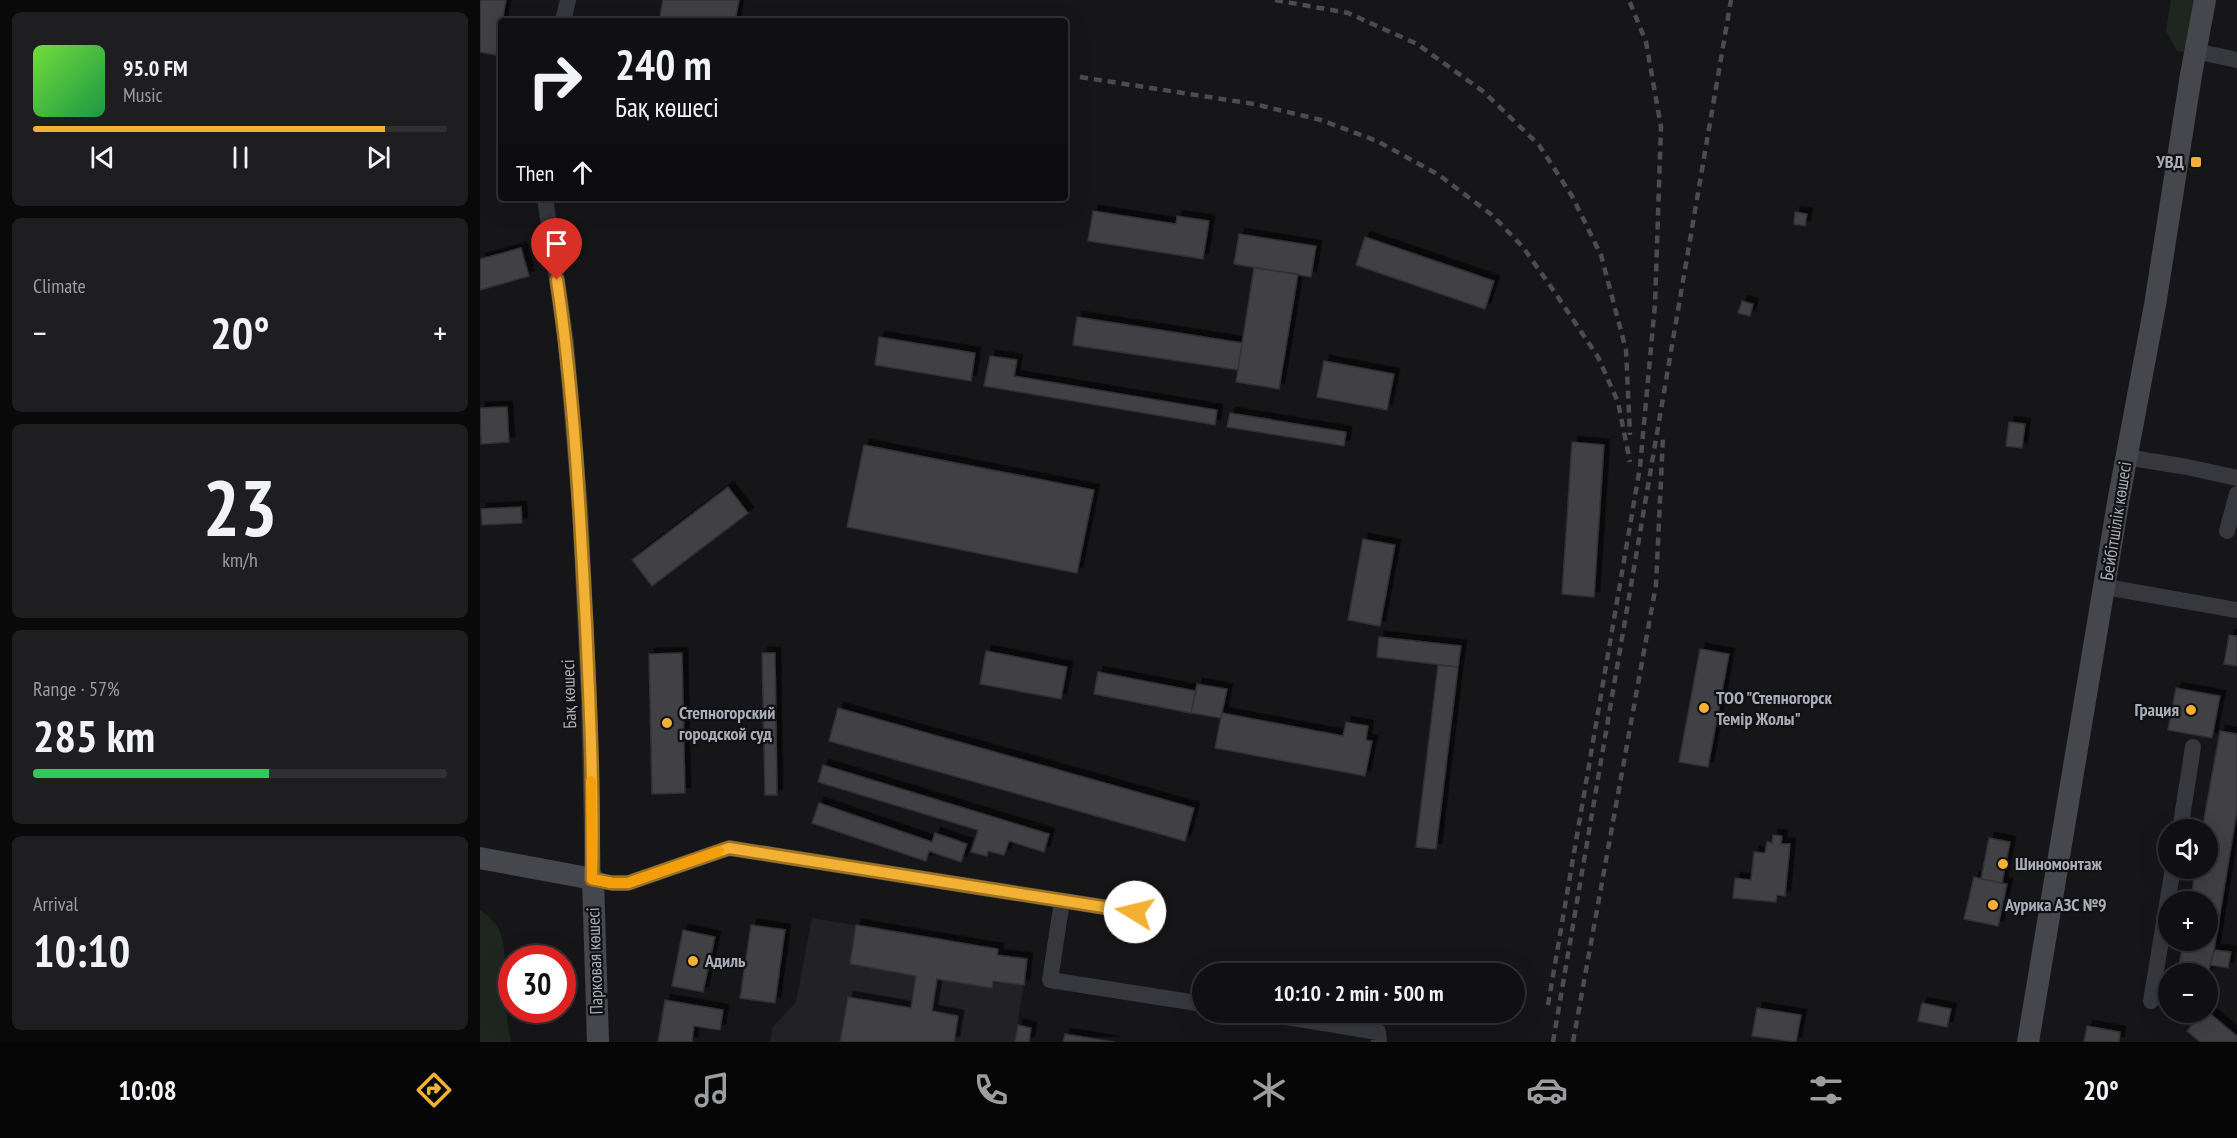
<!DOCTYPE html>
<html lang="en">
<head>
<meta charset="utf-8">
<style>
  body { margin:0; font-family:"PT Sans Narrow",sans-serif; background:#1e1e20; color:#f1f3f6; height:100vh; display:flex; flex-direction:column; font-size:22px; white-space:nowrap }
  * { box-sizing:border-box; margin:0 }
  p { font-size:20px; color:#9c9d9f }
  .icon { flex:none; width:33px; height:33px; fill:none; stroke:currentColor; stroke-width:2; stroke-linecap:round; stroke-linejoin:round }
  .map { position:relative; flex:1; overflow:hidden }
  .side { display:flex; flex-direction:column; gap:12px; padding:12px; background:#09090a; width:480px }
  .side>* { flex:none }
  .banner { position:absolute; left:18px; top:18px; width:570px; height:183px; border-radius:6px; box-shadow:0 6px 24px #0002,0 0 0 2px #303032; background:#101012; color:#f1f3f6; overflow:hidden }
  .fabs { position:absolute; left:1678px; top:819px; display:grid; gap:12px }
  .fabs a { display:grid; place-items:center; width:60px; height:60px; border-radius:50%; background:#101012; box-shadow:0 6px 24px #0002,0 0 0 2px #303032; font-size:30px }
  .speed { position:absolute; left:18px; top:945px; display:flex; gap:12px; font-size:30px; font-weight:700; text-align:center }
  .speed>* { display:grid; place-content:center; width:78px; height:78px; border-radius:50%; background:#101012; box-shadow:0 6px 24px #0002,0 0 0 2px #303032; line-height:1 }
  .speed .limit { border:9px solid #d22; background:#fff; color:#111 }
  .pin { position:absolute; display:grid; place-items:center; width:51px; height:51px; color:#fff; margin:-62px -26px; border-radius:50% 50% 50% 0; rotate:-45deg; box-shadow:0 0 6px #0007 }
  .pin .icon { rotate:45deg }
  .me { position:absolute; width:66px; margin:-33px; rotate:279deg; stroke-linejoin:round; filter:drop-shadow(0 0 4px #0008) }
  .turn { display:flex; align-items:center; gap:21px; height:126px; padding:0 18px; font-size:27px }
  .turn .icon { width:78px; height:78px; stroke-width:2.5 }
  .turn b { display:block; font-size:42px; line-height:51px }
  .then { display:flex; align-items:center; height:57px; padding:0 18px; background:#0003; gap:12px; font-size:22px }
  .big { font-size:45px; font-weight:700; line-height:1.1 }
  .side .card { flex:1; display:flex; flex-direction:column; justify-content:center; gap:9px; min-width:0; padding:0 21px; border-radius:9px; background:#1e1e20 }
  .side .dial { align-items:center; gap:0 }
  .dial b { font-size:78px; line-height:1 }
  .song { display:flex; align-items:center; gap:18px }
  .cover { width:72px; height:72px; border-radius:9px; background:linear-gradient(135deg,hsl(100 70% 55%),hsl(140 70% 35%)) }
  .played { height:6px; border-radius:3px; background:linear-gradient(90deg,#f2b134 85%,#303032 85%) }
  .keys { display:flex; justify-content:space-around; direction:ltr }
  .heat { display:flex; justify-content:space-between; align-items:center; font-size:33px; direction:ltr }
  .charge { height:9px; border-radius:4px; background:linear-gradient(90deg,#34c759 57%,#303032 0) }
  .trip { position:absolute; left:712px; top:963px; width:333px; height:60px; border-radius:30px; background:#101012; box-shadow:0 6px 24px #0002,0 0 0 2px #303032; font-weight:700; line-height:60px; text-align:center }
  .dock { display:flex; height:96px; justify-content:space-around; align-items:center; background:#060607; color:#9c9d9f }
  .dock .icon { width:42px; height:42px }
  .dock .selected { color:#f2b134 }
  .dock b { font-size:27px; color:#f1f3f6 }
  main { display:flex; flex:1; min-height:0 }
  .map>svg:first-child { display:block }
</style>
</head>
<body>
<main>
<section class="side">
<div class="card">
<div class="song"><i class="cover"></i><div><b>95.0 FM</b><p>Music</p></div></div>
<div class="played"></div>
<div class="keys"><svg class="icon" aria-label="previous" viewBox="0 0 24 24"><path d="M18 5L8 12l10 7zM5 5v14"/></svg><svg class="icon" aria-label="pause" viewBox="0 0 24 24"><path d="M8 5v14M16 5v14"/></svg><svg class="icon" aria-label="next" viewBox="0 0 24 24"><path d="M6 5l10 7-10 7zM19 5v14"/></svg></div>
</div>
<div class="card"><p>Climate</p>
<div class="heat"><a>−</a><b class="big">20°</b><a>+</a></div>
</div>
<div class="card dial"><b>23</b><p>km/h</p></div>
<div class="card"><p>Range · 57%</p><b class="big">285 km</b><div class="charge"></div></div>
<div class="card"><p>Arrival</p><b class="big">10:10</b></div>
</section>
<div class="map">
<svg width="1757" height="1042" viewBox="0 0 1757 1042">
  <defs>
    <filter id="shadow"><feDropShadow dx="5.5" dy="-5.5" stdDeviation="0" flood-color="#0009"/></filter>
  </defs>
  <rect width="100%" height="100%" fill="#161618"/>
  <!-- built -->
  <path fill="#222225" d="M332,918L518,949L517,955L547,959L535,1042H290L293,1027L316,1002Z"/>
  <!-- green -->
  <path fill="#1e261f" d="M1691,0H1716L1705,52L1697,51L1686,31Z
    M0,910C31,929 24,959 25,990C25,1007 28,1025 31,1042H0Z"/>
  <!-- building -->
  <path fill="#404145" stroke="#303034" stroke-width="1.5" filter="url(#shadow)" d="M0,0H26L16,55L0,52Z
    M183,0H259L255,21H179Z
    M613,211L696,224L697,216L729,221L723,259L608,241Z
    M1315,212L1327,214L1325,226L1314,224Z
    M759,234L836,246L831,277L754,264Z
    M885,237L1014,281L1005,309L876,265Z
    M41,248L49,276L0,290V259Z
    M774,268L818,274L799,389L756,382Z
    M1262,301L1273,304L1270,316L1258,313Z
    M597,317L762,343L758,370L593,345Z
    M399,337L495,353L491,381L395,365Z
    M510,356L537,360L534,376L737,410L735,425L504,386Z
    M844,361L914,374L907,410L837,397Z
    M27,407L29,442L1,444L0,408Z
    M750,413L866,432L864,446L747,427Z
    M1529,422L1545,424L1542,448L1526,446Z
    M1092,442L1124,445L1114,597L1082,594Z
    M384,445L614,490L597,573L367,527Z
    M248,487L268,513L172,586L152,560Z
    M41,507L42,523L2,525L1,509Z
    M883,539L915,545L900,626L868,620Z
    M1749,635L1757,636V666L1744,664Z
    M899,637L981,646L978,667L897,657Z
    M1220,649L1249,654L1228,767L1199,762Z
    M506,651L587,667L581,699L500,684Z
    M202,653L205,793L172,794L169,654Z
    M282,653H295L297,795H285Z
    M958,665L978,667L956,849L936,847Z
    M618,672L716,691L711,713L614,694Z
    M717,684L747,689L741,718L711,713Z
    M1696,688L1740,696L1732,738L1688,730Z
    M358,708L714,808L705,841L349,741Z
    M742,713L863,736L866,722L888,726L886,740L892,741L885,776L735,748Z
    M1740,731L1757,734V811L1734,950L1728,974H1697L1704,940H1728V902H1710L1716,868H1728V830H1722Z
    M343,765L569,834L564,852L529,841L524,855L508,851L507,856L491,852L498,830L338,782Z
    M339,803L452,842L455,833L487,844L481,862L449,851L446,861L332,823Z
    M1293,835L1302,836L1301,844H1310L1305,896L1297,895L1296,902L1253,898L1255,878L1271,880L1274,852L1285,853L1287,842L1292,843Z
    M1509,838L1530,842L1522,883L1501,879Z
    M1494,877L1527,884L1518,926L1484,919Z
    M271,925L305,930L295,1003L260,998Z
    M376,925L518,949L517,955L547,959L544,985L513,981L512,988L457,979L452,1011L478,1016L474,1042H360L368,997L431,1008L436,976L370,964Z
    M203,930L235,937L223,992L192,986Z
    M1734,950L1751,952L1748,968L1730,965Z
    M185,1000L243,1010L240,1030L214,1026L212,1042H178Z
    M1442,1003L1471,1009L1467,1027L1438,1021Z
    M1277,1008L1321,1015L1316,1042L1272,1036Z
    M1723,1012H1728L1757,1036V1042H1720L1707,1031Z
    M538,1025L551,1028L549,1042H535Z
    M1607,1026L1640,1032L1639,1042H1604Z
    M585,1034L634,1042H583Z"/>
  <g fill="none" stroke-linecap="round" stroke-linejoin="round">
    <!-- street -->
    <path stroke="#37383d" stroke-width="16" d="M83,21L88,0
      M1715,51L1757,60
      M65,198L86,342L100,508L109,698L113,879L132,883H148L249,848L655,912
      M1646,457L1707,467L1757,478
      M1747,531L1757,494
      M1626,587L1757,610
      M1700,830L1713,747
      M582,901L570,980L723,1004
      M1671,1001L1693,868
      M775,1012L898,1032L899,1042"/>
    <!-- secondary -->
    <path stroke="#45474d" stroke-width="22" d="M0,858L113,879L118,1042
      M1548,1042L1639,497L1675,305L1711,75L1725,0"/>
    <!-- rail -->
    <path stroke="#4a4c52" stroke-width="4.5" stroke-dasharray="8 6" stroke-linecap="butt" d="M795,0L868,13L937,44L1004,92L1059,145L1092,196L1121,255L1146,350L1150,435
      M600,77L774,104L841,120L897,141L959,175L1012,215L1043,247L1078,297L1118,357L1138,402L1150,462
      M1068,1005L1160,467L1175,304L1181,127L1166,42L1149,0
      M1073,1042L1251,0
      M1093,1042L1176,585L1183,437"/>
  </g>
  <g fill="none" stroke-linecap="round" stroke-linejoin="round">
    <defs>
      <path id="route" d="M77,280C94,394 100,510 106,625C110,709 114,795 112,879L132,883H148L249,848L655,912"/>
    </defs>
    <!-- route casing -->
    <use href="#route" stroke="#9d7322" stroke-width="15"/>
    <!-- route -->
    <use href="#route" stroke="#f2b134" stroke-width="10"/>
    <!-- slow -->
    <path stroke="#f59e0b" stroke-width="10" d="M111,781L112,879L132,883H148L239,851"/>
  </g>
  <!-- markers -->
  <g fill="#f2b134" stroke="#111113" stroke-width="2">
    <rect x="1710" y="156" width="12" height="12" rx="3"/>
    <circle cx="1224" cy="708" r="6"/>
    <circle cx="1711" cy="710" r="6"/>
    <circle cx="187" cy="723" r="6"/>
    <circle cx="1523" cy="864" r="6"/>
    <circle cx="1513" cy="905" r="6"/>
    <circle cx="213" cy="961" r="6"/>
  </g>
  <g text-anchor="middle" stroke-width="4.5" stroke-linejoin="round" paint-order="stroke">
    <!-- poi labels -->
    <g font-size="18" font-weight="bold" fill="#a8adb8" stroke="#111113" text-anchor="start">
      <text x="1704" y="168" text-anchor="end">УВД</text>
      <text x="1236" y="704">ТОО "Степногорск<tspan x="1236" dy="21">Темiр Жолы"</tspan></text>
      <text x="1699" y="716" text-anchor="end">Грация</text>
      <text x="199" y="719">Степногорский<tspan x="199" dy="21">городской суд</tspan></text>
      <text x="1535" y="870">Шиномонтаж</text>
      <text x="1525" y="911">Аурика АЗС №9</text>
      <text x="225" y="967">Адиль</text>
    </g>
    <!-- street labels -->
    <g font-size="18" fill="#a8adb8" stroke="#111113">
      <text transform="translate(1636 521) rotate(-81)" y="6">Бейбітшілік көшесі</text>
      <text transform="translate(89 694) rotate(-92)" y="6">Бақ көшесі</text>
      <text transform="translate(115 961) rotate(-92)" y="6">Парковая көшесі</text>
    </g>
  </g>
</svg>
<div class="fabs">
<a><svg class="icon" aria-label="sound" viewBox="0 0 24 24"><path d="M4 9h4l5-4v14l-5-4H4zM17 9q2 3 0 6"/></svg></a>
<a>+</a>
<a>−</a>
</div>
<div class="speed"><div class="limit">30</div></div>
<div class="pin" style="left:77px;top:280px;background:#d93025"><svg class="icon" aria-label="arrive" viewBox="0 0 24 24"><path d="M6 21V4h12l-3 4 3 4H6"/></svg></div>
<svg class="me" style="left:655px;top:912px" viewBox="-20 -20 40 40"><circle r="19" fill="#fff"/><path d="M0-13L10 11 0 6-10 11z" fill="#f2b134"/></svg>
<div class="trip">10:10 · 2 min · 500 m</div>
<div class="banner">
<div class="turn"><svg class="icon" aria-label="right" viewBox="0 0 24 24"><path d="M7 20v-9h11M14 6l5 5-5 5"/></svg><div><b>240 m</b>Бақ көшесі</div></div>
<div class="then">Then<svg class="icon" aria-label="ahead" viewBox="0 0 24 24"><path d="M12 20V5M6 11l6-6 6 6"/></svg></div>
</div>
</div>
</main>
<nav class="dock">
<b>10:08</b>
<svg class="icon selected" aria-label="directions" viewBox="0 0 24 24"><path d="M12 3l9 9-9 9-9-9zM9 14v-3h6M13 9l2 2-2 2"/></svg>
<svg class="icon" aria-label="music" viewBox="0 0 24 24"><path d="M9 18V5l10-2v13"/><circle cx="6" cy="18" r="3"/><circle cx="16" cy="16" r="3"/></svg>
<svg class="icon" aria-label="phone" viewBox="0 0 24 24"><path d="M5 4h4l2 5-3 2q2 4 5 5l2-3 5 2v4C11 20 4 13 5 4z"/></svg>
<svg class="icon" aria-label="climate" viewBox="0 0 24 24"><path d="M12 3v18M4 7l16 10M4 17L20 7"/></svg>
<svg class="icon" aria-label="car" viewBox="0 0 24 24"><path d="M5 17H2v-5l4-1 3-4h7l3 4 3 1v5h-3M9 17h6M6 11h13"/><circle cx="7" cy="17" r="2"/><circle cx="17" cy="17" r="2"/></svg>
<svg class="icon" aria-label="filters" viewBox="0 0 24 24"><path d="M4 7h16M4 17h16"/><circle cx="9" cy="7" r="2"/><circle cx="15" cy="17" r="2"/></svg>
<b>20°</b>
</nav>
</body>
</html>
